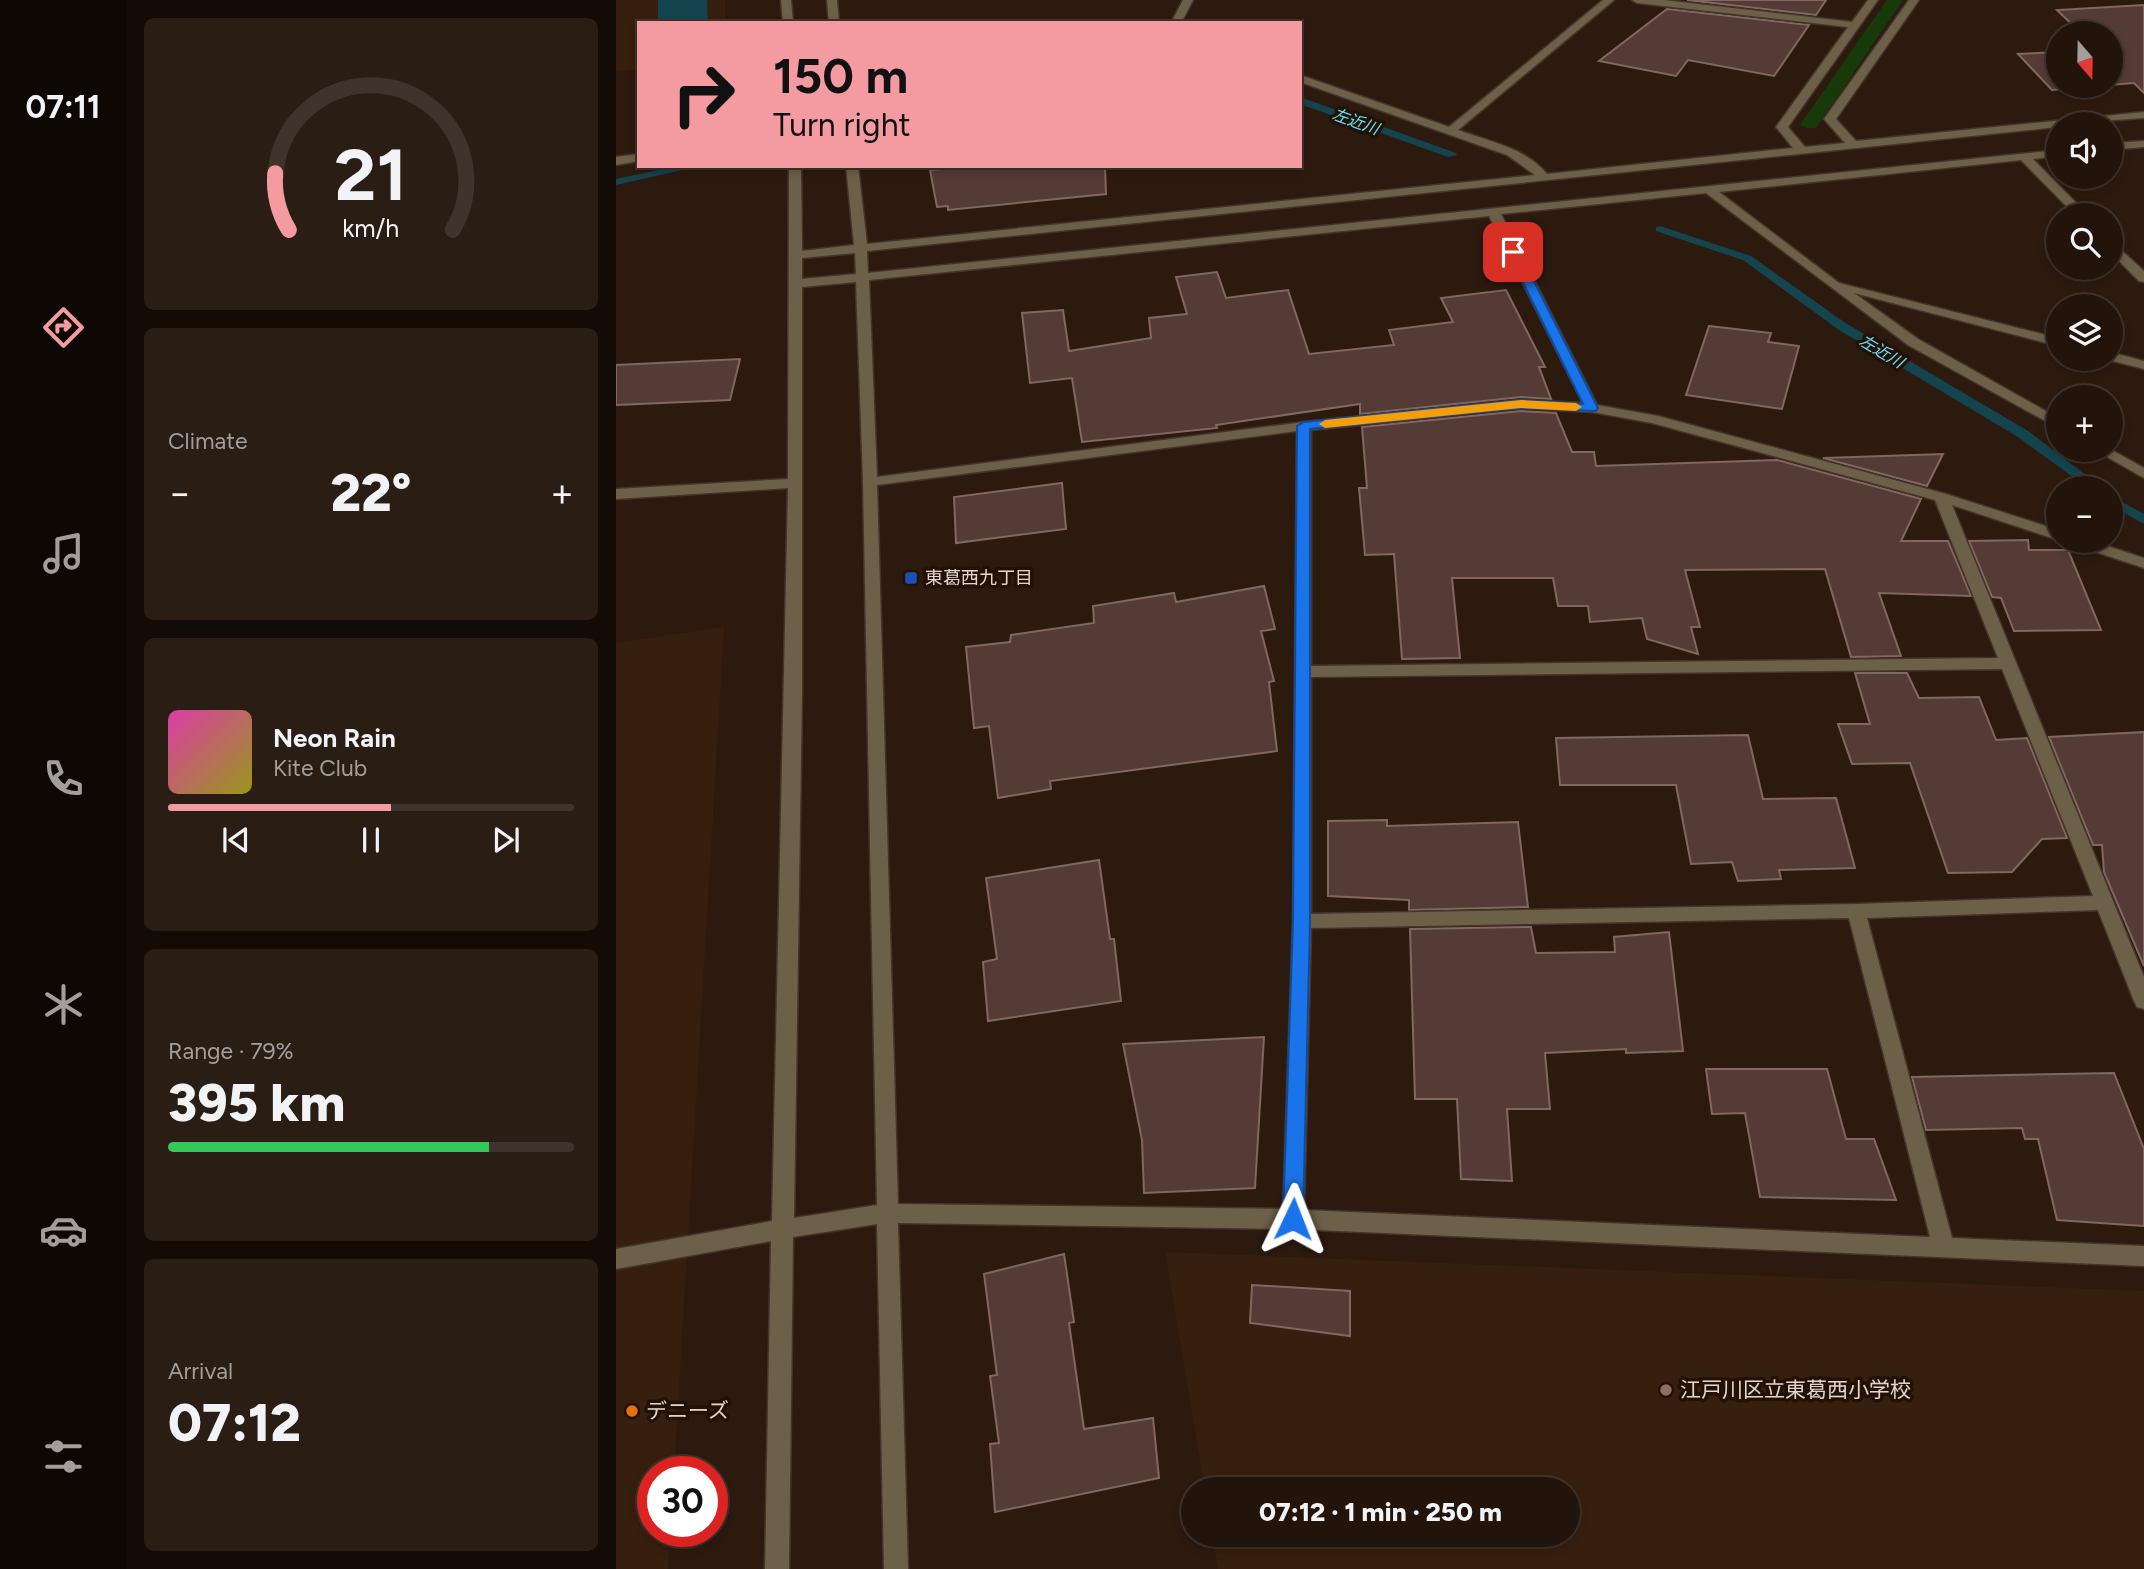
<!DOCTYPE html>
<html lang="en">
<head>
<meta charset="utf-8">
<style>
  body { margin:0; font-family:Figtree,"Noto Sans JP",sans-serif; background:#2a1d14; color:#f1f3f6; height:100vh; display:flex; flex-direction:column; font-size:26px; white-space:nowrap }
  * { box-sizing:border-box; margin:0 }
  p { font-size:23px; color:#a29e9d }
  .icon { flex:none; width:38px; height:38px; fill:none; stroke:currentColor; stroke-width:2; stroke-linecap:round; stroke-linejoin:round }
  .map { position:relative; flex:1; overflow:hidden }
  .drawer { display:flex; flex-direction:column; gap:18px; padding:18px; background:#130b06; width:490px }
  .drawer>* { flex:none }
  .hud { position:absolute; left:21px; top:21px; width:665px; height:147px; border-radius:0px; box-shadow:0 4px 10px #0003,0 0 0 2px #3f332c; background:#f49aa1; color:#111; overflow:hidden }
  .needle { width:46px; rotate:160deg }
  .controls { position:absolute; left:1430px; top:21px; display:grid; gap:14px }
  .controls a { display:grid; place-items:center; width:77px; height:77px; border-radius:50%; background:#22140b; box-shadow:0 4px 10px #0003,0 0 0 2px #3f332c; font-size:35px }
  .speed { position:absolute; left:21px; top:1456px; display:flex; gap:14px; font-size:35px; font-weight:700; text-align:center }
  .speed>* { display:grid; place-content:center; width:91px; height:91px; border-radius:50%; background:#22140b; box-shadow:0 4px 10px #0003,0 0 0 2px #3f332c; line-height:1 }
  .speed .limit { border:10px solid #d22; background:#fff; color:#111 }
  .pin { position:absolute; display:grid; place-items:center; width:60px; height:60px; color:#fff; margin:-30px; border-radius:14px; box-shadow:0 4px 10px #0006 }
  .me { position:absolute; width:77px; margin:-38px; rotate:2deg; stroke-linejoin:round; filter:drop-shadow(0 0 5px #0008) }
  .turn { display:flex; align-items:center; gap:24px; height:147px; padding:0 21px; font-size:32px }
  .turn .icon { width:91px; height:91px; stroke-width:2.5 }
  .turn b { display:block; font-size:49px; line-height:60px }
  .big { font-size:52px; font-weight:800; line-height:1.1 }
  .drawer .widget { flex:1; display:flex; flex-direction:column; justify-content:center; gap:10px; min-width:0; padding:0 24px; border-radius:10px; background:#2a1d14 }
  .drawer .dial { align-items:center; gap:0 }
  .dial svg { height:182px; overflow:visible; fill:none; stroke:#3f332c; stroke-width:7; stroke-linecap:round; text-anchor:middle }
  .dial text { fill:#f1f3f6; stroke:none }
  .song { display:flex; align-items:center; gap:21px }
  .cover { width:84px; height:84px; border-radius:10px; background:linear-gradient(135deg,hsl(320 70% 55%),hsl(60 70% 35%)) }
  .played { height:7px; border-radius:4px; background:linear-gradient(90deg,#f49aa1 55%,#3f332c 55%) }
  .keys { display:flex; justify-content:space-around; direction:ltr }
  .heat { display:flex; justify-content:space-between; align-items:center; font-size:38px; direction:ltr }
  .charge { height:10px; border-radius:5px; background:linear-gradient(90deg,#34c759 79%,#3f332c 0) }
  .trip { position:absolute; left:565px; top:1477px; width:399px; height:70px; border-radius:35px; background:#22140b; box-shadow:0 4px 10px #0003,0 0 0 2px #3f332c; font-weight:800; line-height:70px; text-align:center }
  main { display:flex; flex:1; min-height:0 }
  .tab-bar { display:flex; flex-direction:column; width:126px; justify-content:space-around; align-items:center; background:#0e0804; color:#a29e9d }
  .tab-bar .icon { width:49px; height:49px }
  .tab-bar .active { color:#f49aa1 }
  .tab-bar b { font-size:32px; color:#f1f3f6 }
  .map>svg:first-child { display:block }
</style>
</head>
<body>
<main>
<nav class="tab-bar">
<b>07:11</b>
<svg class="icon active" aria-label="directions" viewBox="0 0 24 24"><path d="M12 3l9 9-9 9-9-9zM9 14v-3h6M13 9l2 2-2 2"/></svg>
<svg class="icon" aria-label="music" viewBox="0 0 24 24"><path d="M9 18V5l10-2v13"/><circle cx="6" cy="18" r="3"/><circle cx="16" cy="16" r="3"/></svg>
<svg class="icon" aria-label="phone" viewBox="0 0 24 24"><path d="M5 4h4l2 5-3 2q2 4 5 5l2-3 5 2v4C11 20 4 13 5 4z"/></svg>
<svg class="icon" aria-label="climate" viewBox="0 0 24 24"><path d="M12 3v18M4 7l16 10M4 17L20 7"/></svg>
<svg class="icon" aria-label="car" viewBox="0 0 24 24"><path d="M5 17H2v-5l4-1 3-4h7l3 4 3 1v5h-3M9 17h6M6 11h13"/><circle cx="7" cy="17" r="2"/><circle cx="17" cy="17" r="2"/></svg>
<svg class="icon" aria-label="filters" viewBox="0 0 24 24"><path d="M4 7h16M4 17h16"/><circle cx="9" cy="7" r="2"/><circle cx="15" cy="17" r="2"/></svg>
</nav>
<section class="drawer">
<div class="widget dial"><svg viewBox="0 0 100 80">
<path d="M14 69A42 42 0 1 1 86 69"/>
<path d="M14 69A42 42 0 0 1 8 44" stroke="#f49aa1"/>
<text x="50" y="56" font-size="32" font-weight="700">21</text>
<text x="50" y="72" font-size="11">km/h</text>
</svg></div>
<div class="widget"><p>Climate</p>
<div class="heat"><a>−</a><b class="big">22°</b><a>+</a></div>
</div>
<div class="widget">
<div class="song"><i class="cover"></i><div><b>Neon Rain</b><p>Kite Club</p></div></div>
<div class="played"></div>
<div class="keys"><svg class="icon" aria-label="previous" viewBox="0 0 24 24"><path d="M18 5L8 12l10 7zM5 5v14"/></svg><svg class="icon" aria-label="pause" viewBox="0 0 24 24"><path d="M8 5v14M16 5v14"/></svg><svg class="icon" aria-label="next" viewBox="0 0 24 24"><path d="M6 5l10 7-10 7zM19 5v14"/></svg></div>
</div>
<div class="widget"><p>Range · 79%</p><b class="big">395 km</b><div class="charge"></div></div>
<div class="widget"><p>Arrival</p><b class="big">07:12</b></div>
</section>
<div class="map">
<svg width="1528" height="1569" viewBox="0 0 1528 1569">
  <rect width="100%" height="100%" fill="#2d1a0f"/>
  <!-- built -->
  <path fill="#371f0f" d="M0,0H109V23H23V69L0,71Z
    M108,627L58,1472H37V1531H54L52,1569H0V643Z
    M549,1252L1528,1291V1569H602L596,1535H952V1489H589Z"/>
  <!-- green -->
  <path fill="#173a0b" d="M1271,0H1287L1200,128H1191L1184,125Z"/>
  <!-- water -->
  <path fill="#14444e" d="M42,0H91L92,23H42Z"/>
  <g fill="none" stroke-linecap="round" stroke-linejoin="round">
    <!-- stream -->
    <path fill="#14444e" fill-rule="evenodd" d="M684,97L840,153L841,155L832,157L684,104Z
      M62,166H84L0,185V179Z
      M1044,226L1135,256L1231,324L1412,431L1487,488H1472L1402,437L1223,330L1127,260L1040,231V227Z
      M1494,495L1528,514V524L1494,505Z"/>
  </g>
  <!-- building -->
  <path fill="#543b36" stroke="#826761" stroke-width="2" d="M1071,0H1210L1200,15Z
    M1528,5V93L1518,83L1494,85V33H1465L1441,10Z
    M1051,9L1193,25L1158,76L1072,60L1060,76L983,61Z
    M1442,52V86H1483L1436,90L1402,54Z
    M356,166H489L490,194L332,210V206L321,207L314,170Z
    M601,272L610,298L672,290L693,354L778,345L773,330L837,322L825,298L890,290L929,367H923L935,399L905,397L744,414V404L600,425L601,428L466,442L456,378L414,383L406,313L447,310L453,351L535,338L533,318L571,314L560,277Z
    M1093,326L1155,333L1152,342L1183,346L1166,409L1070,395Z
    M124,359L114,400L0,405V365Z
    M905,411L940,413L956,452H978L980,466L1161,460L1305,499L1285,541H1332L1355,596L1263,593L1285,656L1235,657L1209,569L1069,570L1084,627H1075L1082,654L1031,639L1026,618L974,622L972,606H942L937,578H836L844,658L786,659L778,554L749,555L743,488H751L746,427Z
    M1327,454L1311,486L1207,458Z
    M446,483L450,529L340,543L338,497Z
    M1412,540L1413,550H1452L1485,630L1398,631L1385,598L1376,597L1353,541Z
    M648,586L659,629L645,631L658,681L653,682L661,751L434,781L435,789L382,798L373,726L358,728L350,647L394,642L395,635L478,623L477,606L558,593L560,602Z
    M1239,673H1291L1303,698L1363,697L1380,740L1411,738L1451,838L1426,839L1396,872L1332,873L1294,763L1236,764L1222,724H1254Z
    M1528,732V966L1488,872L1486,845H1477L1433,737Z
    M1132,735L1147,799L1220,798L1239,868L1163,870L1165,879L1122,881L1116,862L1075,864L1060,785H944L940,738Z
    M771,820V826L902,822L912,907L793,910V900L712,896V821Z
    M483,860L494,939H498L505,1001L372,1021L367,962L381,959L370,878Z
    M915,927L920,953L999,952L998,937L1053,932L1067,1051L1010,1053V1049L929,1053L934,1109H891L896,1181L845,1179L841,1099H799L794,929Z
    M648,1037L639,1188L528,1193L526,1140L507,1044Z
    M1090,1069H1211L1230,1139H1258L1280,1200L1144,1197L1129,1113L1096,1114Z
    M1498,1073L1528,1149V1226L1441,1220L1422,1139H1409L1406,1128L1310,1130L1296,1077Z
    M448,1254L458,1322L453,1323L468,1429L537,1418L543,1478L379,1512L374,1444L383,1443L374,1376L381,1375L368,1274Z
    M636,1285L734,1291V1336L634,1323Z"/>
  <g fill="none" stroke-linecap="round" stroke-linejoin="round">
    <defs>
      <path id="minor" d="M165,0H175L177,23H167Z
        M211,0H221L223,23H213Z
        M567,0H577L565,23H555Z
        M987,0H998L842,130C872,141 910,148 931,174L1177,148L1160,127L1232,27L1021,3L1016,0H1048L1236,22L1252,0H1262L1172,127L1189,147L1229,143L1208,119L1293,0H1303L1220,119L1240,141L1528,112V118L1442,124V127L251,251L252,273L1442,150V156L1417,159L1472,215H1459L1405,160L1103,192L1223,283L1442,338V346L1238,293L1302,339L1442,418V428L1292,345L1090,193L885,214L981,405L1042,416L1330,494L1442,530V540L1336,505L1528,977V1009L1521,1007L1518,1001L1482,910L1251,918L1336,1238L1528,1246V1266L677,1229L282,1223L292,1569H268L261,1224L177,1237L173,1569H149L155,1241L0,1269V1249L156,1221L172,488L0,499V489L172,479L173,166H185L186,251L238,245L230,166H242L251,244L919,175L891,155L684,82V75L833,127ZM873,216L967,403L905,400L688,422L261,477L253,280ZM239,253L240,274L186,279V258ZM240,282L247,482L261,1205L178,1218L186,692V287ZM905,408L976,412L1036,423L1319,500L1382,658L695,666V430ZM681,431L677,921L667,1209L282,1204L261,485ZM1386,669L1477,896L1240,904L695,914V677ZM1233,918L1314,1237L688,1210L695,928Z
        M1528,141V147L1494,150V143Z
        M23,154V161L0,165V157Z
        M1494,240L1528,271V282L1523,281L1494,252Z
        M1494,352L1528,361V369L1489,359H1494Z
        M1494,449L1528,468V478L1479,450Z
        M1453,541H1476L1528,558V568L1456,544Z"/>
    </defs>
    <!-- minor casing -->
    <use href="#minor" stroke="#46342a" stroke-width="3"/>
    <!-- minor -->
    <use href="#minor" fill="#6d6048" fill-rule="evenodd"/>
  </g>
  <!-- route -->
  <path fill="#1a73e8" stroke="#114b97" stroke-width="2" d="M897,248L903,252L982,408L980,411L905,408L694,429V921L687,1219L684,1225L677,1228L670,1225L667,1219L677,921L681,426L688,422L905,400L967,404L892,252Z"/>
  <!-- slow -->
  <path fill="#f59e0b" d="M905,400L960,403L966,407L960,411L905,408L709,428L703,424L709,420Z"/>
  <!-- markers -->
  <rect fill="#1a4fb4" stroke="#231106" stroke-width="2.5" x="288" y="571" width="14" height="14" rx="3.5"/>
  <circle fill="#8d6e63" stroke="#231106" stroke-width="2.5" cx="1050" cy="1390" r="7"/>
  <circle fill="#e8710a" stroke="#231106" stroke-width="2.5" cx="16" cy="1411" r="7"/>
  <g text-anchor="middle" stroke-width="7" stroke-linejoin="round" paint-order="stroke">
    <!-- far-water labels -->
    <g font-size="16" font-style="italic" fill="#64e4fe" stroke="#231106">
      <text transform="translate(740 121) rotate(20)" y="6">左近川</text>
      <text transform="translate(1266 351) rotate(31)" y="6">左近川</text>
    </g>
    <!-- poi labels -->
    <g font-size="18" fill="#e3d5ce" stroke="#231106" text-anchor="start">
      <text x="309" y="584">東葛西九丁目</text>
    </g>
    <!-- near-poi labels -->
    <g font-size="21" fill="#e3d5ce" stroke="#231106" text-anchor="start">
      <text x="1064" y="1397">江戸川区立東葛西小学校</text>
      <text x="30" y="1418">デニーズ</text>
    </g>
  </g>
</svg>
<div class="controls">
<a><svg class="needle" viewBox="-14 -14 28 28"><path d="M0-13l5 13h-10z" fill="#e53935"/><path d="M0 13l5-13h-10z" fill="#a29e9d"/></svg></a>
<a><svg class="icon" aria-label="sound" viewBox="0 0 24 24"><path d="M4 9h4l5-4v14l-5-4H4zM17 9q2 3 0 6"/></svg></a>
<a><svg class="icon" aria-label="search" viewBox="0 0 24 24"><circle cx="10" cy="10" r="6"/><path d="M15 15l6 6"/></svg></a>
<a><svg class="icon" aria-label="layers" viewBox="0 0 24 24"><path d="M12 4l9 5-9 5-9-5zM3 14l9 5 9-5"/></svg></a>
<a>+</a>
<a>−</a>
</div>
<div class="speed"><div class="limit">30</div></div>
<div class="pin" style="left:897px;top:252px;background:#d93025"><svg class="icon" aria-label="arrive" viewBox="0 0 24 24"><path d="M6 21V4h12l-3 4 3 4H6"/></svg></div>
<svg class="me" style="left:677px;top:1219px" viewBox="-20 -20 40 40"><path d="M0-17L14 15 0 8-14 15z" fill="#1a73e8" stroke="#fff" stroke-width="4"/></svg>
<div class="trip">07:12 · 1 min · 250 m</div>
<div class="hud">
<div class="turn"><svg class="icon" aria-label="right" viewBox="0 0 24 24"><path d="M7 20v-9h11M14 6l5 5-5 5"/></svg><div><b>150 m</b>Turn right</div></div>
</div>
</div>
</main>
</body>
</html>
